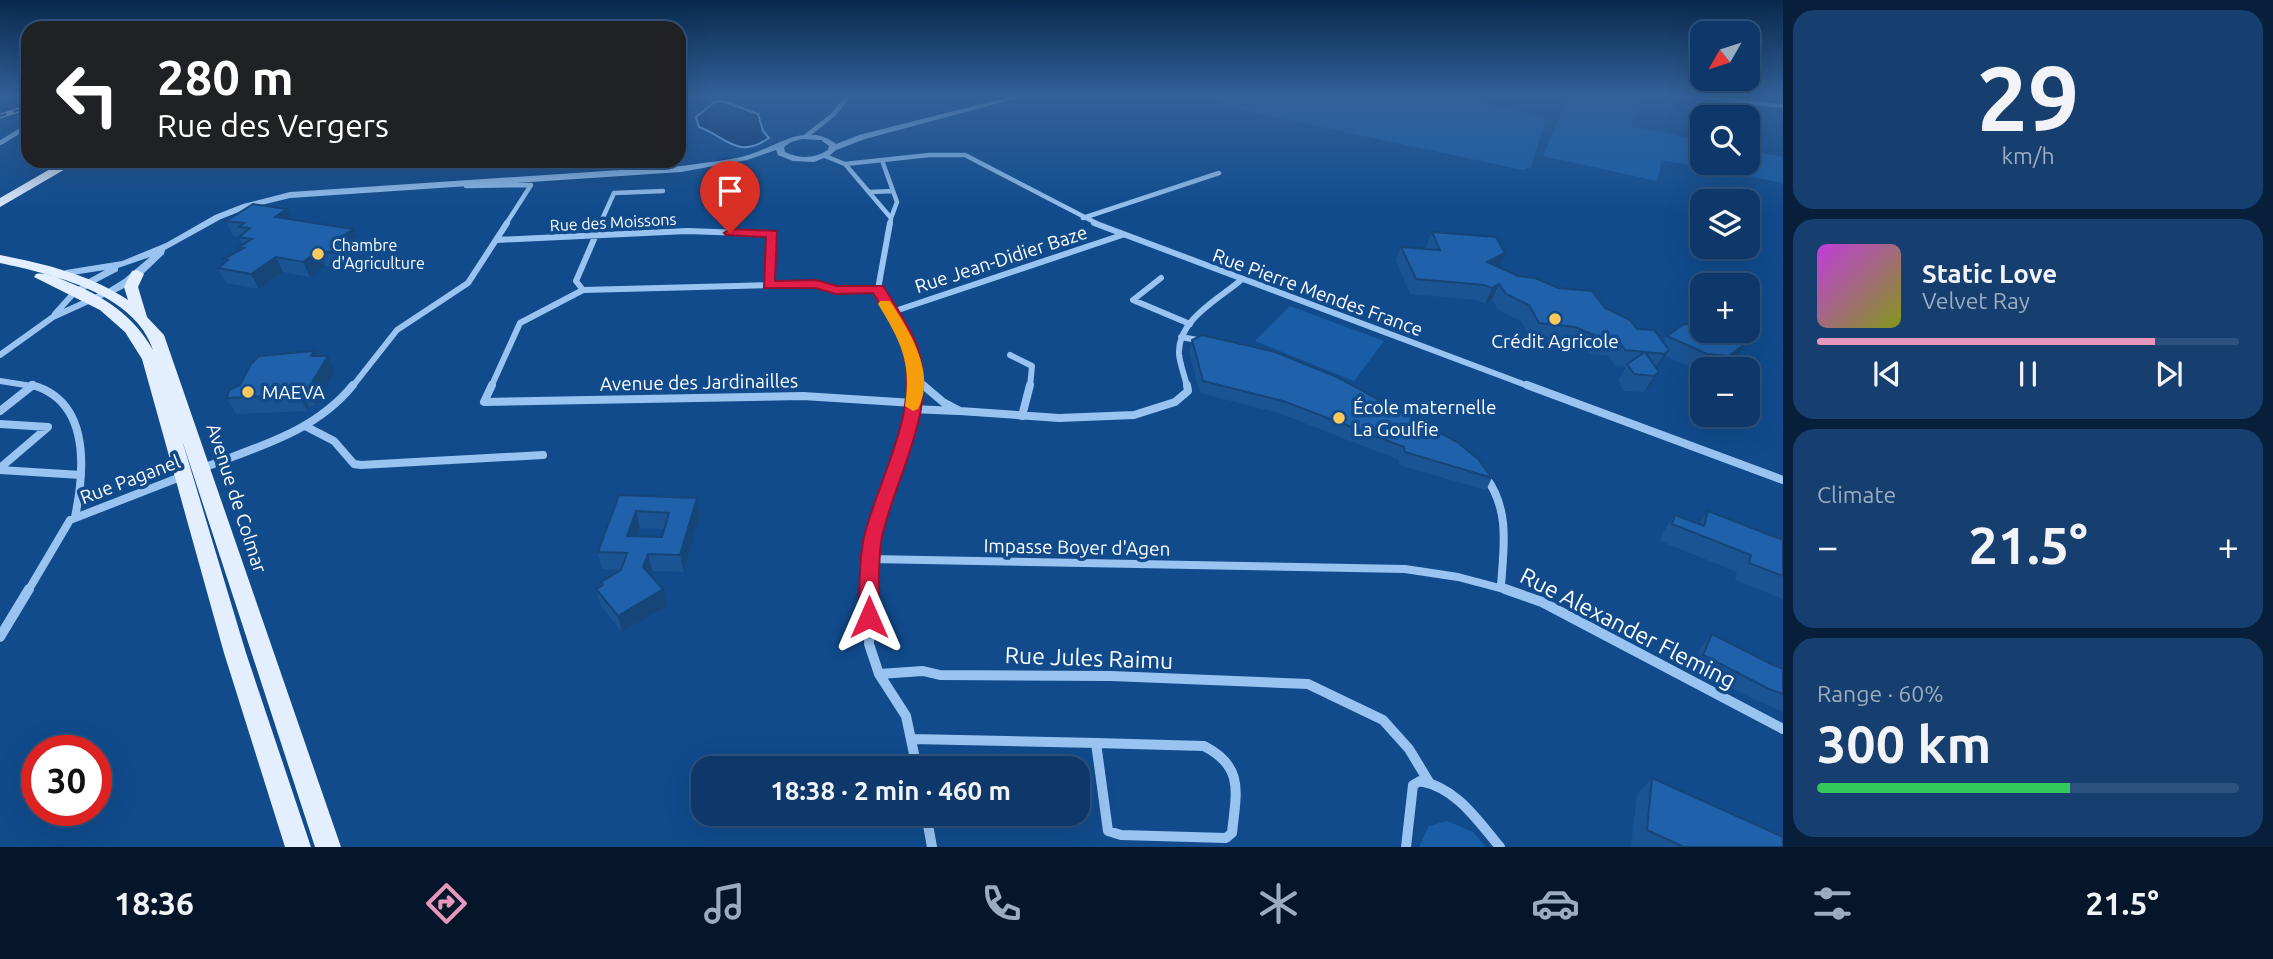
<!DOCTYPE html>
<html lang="en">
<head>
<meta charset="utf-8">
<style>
  body { margin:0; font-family:Ubuntu,sans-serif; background:#163f6f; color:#f1f3f6; height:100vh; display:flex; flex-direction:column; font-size:26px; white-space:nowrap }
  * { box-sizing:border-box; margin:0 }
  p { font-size:23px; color:#9aacc0 }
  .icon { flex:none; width:38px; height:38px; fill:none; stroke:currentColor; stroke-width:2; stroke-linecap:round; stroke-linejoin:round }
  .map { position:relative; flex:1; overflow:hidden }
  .details { display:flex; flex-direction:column; gap:10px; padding:10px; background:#071f3a; width:490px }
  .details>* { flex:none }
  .banner { position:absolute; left:21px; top:21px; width:665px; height:147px; border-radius:21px; box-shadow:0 7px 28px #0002,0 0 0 2px #2d527d; background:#202124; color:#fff; overflow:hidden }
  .needle { width:46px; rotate:231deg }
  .buttons { position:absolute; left:1690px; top:21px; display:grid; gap:14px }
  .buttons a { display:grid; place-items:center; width:70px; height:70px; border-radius:14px; background:#0d3869; box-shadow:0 7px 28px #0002,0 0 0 2px #2d527d; font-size:35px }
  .speed { position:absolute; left:21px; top:735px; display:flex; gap:14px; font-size:35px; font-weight:700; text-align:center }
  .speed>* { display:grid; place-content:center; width:91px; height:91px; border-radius:50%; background:#0d3869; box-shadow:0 7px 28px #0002,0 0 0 2px #2d527d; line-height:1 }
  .speed .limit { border:10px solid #d22; background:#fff; color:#111 }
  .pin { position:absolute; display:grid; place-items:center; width:60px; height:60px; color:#fff; margin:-72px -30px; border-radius:50% 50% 50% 0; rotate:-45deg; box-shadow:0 0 7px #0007 }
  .pin .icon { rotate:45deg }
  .me { position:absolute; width:77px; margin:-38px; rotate:0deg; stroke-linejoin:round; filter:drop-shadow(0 0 5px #0008) }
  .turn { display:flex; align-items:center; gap:24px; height:147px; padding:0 21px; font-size:32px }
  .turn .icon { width:91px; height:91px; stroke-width:2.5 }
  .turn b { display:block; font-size:49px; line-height:60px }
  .big { font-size:52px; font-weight:700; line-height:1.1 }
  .details .tile { flex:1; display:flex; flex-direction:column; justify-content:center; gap:10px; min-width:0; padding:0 24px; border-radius:21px; background:#163f6f }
  .details .dial { align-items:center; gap:0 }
  .dial b { font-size:91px; line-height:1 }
  .song { display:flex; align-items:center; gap:21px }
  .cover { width:84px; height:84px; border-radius:10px; background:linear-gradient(135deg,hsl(290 70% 55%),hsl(70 70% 35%)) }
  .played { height:7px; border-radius:4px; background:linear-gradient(90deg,#e797bd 80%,#2d527d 80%) }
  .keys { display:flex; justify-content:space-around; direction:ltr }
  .heat { display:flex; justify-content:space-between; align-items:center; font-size:38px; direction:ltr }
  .charge { height:10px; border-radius:5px; background:linear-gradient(90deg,#34c759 60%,#2d527d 0) }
  .trip { position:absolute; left:691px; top:756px; width:399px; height:70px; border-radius:21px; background:#0d3869; box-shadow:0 7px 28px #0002,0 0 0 2px #2d527d; font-weight:700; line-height:70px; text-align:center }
  .tab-bar { display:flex; height:112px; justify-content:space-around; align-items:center; background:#05162a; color:#9aacc0 }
  .tab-bar .icon { width:49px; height:49px }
  .tab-bar .on { color:#e797bd }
  .tab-bar b { font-size:32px; color:#f1f3f6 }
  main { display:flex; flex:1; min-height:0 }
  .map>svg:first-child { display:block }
</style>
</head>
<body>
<main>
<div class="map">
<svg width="1783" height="847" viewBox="0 0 1783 847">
  <rect width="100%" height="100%" fill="#114b8c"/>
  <!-- green -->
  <path fill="#195da6" d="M1207,95H1454L1546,118L1531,167L1523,170L1233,108Z
    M1569,95L1645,96L1631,126L1703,141V163H1748V150L1783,157V183L1662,160L1657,181L1543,156Z
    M1290,306L1384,341L1354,381L1255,341Z
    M1447,821L1473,832L1486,847H1419L1429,826Z"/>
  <!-- water -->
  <path fill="#0a3568" stroke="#8abff5" stroke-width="2" d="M722,101L758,114L763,131L769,138C737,160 727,137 699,127L696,117L715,102Z"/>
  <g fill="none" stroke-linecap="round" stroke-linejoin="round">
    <!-- minor-far3 -->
    <path stroke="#99c4f1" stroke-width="4.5" d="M806,136L833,115L849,95
      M0,143L28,126
      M825,156L845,164L891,218L890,224
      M883,163L897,202L891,218
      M845,164L929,155H965L1098,224
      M466,186L531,185L506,224
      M870,192L893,191
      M1083,218L1219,173
      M600,224L614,193L663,191"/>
    <!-- minor-far2 -->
    <path stroke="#99c4f1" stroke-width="6" d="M890,223L878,289L908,342L916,387
      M1094,223L1531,387
      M496,240L687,231L773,234L768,285
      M1161,278L1133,300L1190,324
      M583,290L816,284L836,290L878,289
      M889,313L1122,235
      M55,314L73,294L90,283
      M1181,337L1203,341
      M0,355L53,317L108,292
      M1010,355L1032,366L1030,387
      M917,380L924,387
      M0,381L38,387
      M352,387L397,330L468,283L507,223
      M491,387L520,323L583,290L576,281L601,223
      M1187,387C1185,376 1180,365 1179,354C1177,320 1219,299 1241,280"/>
    <!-- minor-far1 -->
    <path stroke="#99c4f1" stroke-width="8" d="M32,385C90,401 85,469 75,517
      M492,385L484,402L803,396L914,403
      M923,385L943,402L960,411L1059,418L1134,415L1175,402L1188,391L1187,385
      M1527,385L1783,480
      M912,409L958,411
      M0,411L33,385
      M1022,416L1030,385
      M0,424L48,427L0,468
      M307,427L334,441L354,464L361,465L543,455
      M200,469C256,447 314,433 353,385
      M0,470L81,475
      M1485,476C1510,509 1504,546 1501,585
      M870,559L1405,569L1458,577L1511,591
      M28,591L70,520L183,476
      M871,591L873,538L906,437L916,385"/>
    <!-- minor -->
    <path stroke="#99c4f1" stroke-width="10" d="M871,589L869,644L879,674L906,716L917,768
      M1505,589L1542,602L1783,729
      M0,637L29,589
      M879,674L923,671L940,675L1111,676L1308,684L1383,720L1409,749L1429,782
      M912,739L1096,743
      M1096,743L1204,746C1245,767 1236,793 1232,833L1226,838L1121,835L1108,831Z
      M926,814L932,847
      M1406,847L1413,785L1420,781C1457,788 1477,820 1500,847"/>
    <!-- tertiary -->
    <path fill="#99c4f1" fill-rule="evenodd" d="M1017,95H1029L865,139L836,150L829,156L814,162L793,161L778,155L776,150L747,160L681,172L290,198L249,208L221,219L165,250L164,254C150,267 124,296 104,294L103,292L124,279L150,257L118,268V271L91,285L86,282L87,280L105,270L66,276L61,273L66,270L122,261L166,243L215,215L243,204L290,192L681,166C702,163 725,161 745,156C776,148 805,120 836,144L859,135ZM802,139L821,140L829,146L828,150C814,159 800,159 785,152L784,147L791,142Z
      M1681,95H1704L1783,104V108L1685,97Z"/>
    <!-- primary -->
    <path fill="#e3efff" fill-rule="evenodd" d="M64,161H79L0,207V198Z
      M0,255C45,264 89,274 128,300L124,287L132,271L137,270L144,274L138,287L147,317L164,335L341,847H315L182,440L246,653L311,847H285L224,653L142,359L125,332L100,310L34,277L36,274C46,272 58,278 68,282C104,296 134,316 153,350C135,293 51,274 0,263Z"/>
    <defs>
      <path id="rail" d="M0,116L28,107"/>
    </defs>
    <!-- rail casing -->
    <use href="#rail" stroke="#fff" stroke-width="4.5"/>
    <!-- rail -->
    <use href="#rail" stroke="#114b8c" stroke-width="2.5" stroke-dasharray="7" stroke-linecap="butt"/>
  </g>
  <!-- wall -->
  <path fill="#1b5493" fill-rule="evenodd" d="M291,220L359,244L349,251L353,260L343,268L325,266L310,277L283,272L259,289L226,283L218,268L226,262L224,259L241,250L239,247L242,245L239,237L233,236L226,221Z
    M1432,232L1498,267L1518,276L1605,308L1637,329L1663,342L1667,336L1746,343L1735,359L1722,369L1696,370L1665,356L1659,366L1656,368L1659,372L1649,388L1644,392L1624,391L1618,380L1626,367L1615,366L1609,356L1592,354L1567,342L1531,339L1521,321L1498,310L1492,299L1485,304L1477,300L1410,294L1396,261L1401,247L1427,249L1426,247Z
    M1192,340L1492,478L1486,490L1399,465V460L1279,413L1200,393L1189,352Z
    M316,356L335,372L316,405L309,406L307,411L236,414L227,398Z
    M619,495L700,515L684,572L652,571L650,575L667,606L622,632L601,606L596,589L602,586L601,582L621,570L602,569L598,552ZM640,528L664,529L662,537L637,536Z
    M1708,511L1783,540V599L1735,580L1737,572L1660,541L1663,532L1675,515L1699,524Z
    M1712,634L1771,664L1783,669V712L1757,701L1692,668L1701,647Z
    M1652,778L1783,847H1634L1631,846L1637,794Z"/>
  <!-- shaded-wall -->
  <path fill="#164578" d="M287,209L293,224L275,217Z
    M353,229L359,244L349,251L353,260L343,268L333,243Z
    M318,251L325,266L310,277L303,262Z
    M1505,253L1498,268L1487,262Z
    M276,257L283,272L259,289L251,274Z
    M1499,284L1492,299L1485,304L1492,288Z
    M1746,343L1735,359L1722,369H1720L1729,356Z
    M1669,350L1659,366L1654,369L1664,354Z
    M314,351L321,367L328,356L335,372L316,405L308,389L311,356Z
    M1659,372L1649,388L1644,392L1654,376Z
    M301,390L309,406L307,411L299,395Z
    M697,498L700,515L684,572L680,555Z
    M636,511L640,528L631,553L627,536Z
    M648,554L652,571L647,584L643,567Z
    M663,589L667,606L622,632L618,616Z"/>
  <!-- building -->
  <path fill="#1f62ab" stroke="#164578" stroke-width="2" fill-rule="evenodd" d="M253,204L287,209L275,217L353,229L333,243L347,245L336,253L318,251L303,262L276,257L251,274L218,268L228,260L224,259L244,248L239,247L252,239L239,237L250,228L239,227L244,223L226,221Z
    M1432,232L1496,237L1505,253L1487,262L1518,276L1535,278L1558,288L1592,291L1605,308L1630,320L1637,329L1654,330L1669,350L1664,354L1645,352L1659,372L1654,376L1634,374L1627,364L1645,352L1625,350L1618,340L1601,338L1575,327L1539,323L1529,305L1506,294L1499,284L1492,288L1484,285L1416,279L1401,247L1440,250Z
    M1684,324L1703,326V331H1716L1746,343L1729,356L1707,354L1667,336Z
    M1202,335L1275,352L1337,377L1457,442L1478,459L1492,478L1405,452L1404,447L1283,401L1203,381L1192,340Z
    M314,351L311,356H328L308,389L301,390L299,395L227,398L229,390L240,385L251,364L259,356Z
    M619,495L697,498L680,555L648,554L643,567L663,589L618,616L596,589L603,585L601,582L621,570L627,553L598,552ZM636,511L669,513L662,537L627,536Z
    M1708,511L1783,540V576L1749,563L1751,555L1672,524L1675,515L1704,526Z
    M1712,634L1771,664L1783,669V694L1769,689L1703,655Z
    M1652,778L1783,837V847H1684L1647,830Z"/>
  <!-- sky -->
  <linearGradient id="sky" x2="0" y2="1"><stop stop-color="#09294d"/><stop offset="0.45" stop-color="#326199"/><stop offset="1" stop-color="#326199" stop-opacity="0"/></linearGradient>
  <rect width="1783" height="213" fill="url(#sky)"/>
  <!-- route -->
  <path fill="#e11d48" stroke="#92132f" stroke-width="2" d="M730,229L777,231L775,281L816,280L837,286H883C894,303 907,323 915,341C942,405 895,476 882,537C877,562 880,592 879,617L876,623H862L859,617C860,592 858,562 864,537C880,473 921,412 902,345C897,327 883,309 873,293L836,294L815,288H764L766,237L726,235L724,233Z"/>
  <!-- slow -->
  <path fill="#f59e0b" d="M880,301H890C909,331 937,373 918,409L913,411L905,406C912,362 900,340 878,304Z"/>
  <!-- markers -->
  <g fill="#ffc959" stroke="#114b8c" stroke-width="2.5">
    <circle cx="318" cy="254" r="7"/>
    <circle cx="1555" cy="319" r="7"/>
    <circle cx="248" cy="392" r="7"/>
    <circle cx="1339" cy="418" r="7"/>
  </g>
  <g text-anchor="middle" stroke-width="7" stroke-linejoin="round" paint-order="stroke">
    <!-- far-street labels -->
    <g font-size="16" fill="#fff" stroke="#114b8c">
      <text transform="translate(613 222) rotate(-3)" y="6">Rue des Moissons</text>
    </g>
    <!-- far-poi labels -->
    <g font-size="16" fill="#fff" stroke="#114b8c" text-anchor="start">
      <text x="332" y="251">Chambre<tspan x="332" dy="18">d'Agriculture</tspan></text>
    </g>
    <!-- street labels -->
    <g font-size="19" fill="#fff" stroke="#114b8c">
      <text transform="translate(1001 259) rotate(-18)" y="7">Rue Jean-Didier Baze</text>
      <text transform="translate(1318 292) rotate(20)" y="7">Rue Pierre Mendes France</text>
      <text transform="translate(699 382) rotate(-1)" y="7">Avenue des Jardinailles</text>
      <text transform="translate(130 479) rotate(-21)" y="7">Rue Paganel</text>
      <text transform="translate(237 498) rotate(72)" y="7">Avenue de Colmar</text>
      <text transform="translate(1077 547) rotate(1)" y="7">Impasse Boyer d'Agen</text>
    </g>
    <!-- poi labels -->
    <g font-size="19" fill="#fff" stroke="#114b8c" text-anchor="start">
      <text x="1555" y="348" text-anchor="middle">Crédit Agricole</text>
      <text x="262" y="399">MAEVA</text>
      <text x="1353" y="414">École maternelle<tspan x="1353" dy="22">La Goulfie</tspan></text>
    </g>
    <!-- near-street labels -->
    <g font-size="23" fill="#fff" stroke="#114b8c">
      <text transform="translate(1628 628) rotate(27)" y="8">Rue Alexander Fleming</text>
      <text transform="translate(1089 658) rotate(2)" y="8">Rue Jules Raimu</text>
    </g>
  </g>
</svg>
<div class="buttons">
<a><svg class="needle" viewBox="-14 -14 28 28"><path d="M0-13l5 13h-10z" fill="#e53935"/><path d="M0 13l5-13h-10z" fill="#9aacc0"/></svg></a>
<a><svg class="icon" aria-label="search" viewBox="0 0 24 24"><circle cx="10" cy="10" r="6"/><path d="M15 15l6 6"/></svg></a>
<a><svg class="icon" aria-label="layers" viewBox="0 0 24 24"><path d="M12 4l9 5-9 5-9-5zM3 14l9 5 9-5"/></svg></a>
<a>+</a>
<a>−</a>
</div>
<div class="speed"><div class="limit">30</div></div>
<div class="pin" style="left:730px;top:233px;background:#d93025"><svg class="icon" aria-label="arrive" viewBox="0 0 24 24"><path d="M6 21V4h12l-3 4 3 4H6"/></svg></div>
<svg class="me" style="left:869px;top:617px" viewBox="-20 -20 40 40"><path d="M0-17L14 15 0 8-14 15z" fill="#e11d48" stroke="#fff" stroke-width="4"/></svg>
<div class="trip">18:38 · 2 min · 460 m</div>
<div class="banner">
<div class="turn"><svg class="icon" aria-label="left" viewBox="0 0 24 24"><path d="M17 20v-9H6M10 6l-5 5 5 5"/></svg><div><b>280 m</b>Rue des Vergers</div></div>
</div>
</div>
<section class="details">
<div class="tile dial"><b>29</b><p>km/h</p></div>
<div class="tile">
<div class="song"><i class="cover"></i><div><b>Static Love</b><p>Velvet Ray</p></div></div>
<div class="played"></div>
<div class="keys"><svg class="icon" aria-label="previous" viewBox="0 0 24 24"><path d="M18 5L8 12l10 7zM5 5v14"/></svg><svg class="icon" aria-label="pause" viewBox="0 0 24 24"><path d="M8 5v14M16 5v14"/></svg><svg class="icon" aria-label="next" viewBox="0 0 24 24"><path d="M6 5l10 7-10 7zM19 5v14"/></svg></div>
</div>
<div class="tile"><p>Climate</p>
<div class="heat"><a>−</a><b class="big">21.5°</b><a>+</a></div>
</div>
<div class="tile"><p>Range · 60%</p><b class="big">300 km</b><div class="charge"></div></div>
</section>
</main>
<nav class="tab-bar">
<b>18:36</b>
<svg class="icon on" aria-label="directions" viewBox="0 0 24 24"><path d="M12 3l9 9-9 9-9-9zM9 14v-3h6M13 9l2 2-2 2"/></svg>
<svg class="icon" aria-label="music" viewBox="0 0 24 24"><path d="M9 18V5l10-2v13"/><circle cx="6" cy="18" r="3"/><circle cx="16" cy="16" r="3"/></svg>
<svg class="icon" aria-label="phone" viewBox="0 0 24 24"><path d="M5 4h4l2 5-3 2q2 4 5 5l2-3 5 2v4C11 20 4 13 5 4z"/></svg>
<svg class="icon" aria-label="climate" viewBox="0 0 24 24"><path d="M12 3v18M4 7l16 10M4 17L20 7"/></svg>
<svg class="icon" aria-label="car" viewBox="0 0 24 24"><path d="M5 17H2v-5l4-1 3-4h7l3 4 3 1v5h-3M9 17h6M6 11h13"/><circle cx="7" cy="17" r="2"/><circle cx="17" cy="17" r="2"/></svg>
<svg class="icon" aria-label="filters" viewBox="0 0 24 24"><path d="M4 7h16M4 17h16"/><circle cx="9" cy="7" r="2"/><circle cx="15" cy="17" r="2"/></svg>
<b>21.5°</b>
</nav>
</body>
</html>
